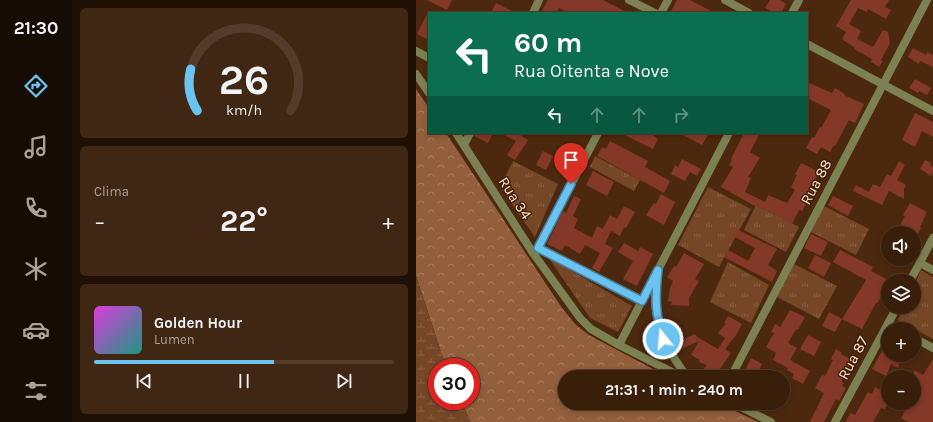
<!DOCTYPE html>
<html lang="pt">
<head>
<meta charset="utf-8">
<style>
  body { margin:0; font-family:Karla,sans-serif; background:#402713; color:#f1f3f6; height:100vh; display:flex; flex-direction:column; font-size:15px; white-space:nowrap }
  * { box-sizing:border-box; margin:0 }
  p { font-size:13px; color:#aba29c }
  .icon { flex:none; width:22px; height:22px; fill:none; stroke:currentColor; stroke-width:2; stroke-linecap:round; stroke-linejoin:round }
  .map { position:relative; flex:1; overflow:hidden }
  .panel { display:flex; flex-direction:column; gap:8px; padding:8px; background:#1f1006; width:344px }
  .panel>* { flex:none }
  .banner { position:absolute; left:12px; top:12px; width:380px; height:122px; border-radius:0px; box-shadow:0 2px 6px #0003,0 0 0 1px #533c2b; background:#0b6e4f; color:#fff; overflow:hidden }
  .controls { position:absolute; left:465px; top:226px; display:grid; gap:8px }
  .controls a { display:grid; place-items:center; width:40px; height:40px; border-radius:50%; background:#391e0a; box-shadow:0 2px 6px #0003,0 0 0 1px #533c2b; font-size:20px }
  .speed { position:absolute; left:12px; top:358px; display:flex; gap:8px; font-size:20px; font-weight:700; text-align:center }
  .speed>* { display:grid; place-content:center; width:52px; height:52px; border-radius:50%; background:#391e0a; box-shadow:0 2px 6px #0003,0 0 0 1px #533c2b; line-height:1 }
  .speed .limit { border:6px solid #d22; background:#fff; color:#111 }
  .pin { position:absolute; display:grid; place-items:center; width:34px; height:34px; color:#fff; margin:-41px -17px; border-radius:50% 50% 50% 0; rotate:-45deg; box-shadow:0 0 4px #0007 }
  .pin .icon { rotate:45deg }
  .me { position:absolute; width:44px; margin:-22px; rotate:343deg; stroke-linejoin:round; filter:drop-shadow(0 0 3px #0008) }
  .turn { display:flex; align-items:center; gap:14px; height:84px; padding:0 20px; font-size:18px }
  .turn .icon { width:52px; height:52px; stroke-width:2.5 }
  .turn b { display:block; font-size:28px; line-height:34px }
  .lanes { display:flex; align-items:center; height:38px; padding:0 20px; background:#0003; justify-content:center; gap:20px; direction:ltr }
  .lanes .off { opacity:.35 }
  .big { font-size:30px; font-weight:700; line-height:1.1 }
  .panel .card { flex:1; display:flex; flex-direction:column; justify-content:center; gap:6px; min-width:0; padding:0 14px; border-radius:6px; background:#402713 }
  .panel .dial { align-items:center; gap:0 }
  .dial svg { height:104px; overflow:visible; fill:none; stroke:#533c2b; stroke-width:7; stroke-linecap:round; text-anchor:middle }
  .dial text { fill:#f1f3f6; stroke:none }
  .song { display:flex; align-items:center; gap:12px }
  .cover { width:48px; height:48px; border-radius:6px; background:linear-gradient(135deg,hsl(300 70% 55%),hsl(170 70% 35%)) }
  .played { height:4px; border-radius:2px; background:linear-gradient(90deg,#6ac3f1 60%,#533c2b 60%) }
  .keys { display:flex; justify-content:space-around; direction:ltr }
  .heat { display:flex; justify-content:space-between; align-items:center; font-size:22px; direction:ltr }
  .trip { position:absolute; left:142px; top:370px; width:232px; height:40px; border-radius:20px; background:#391e0a; box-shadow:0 2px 6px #0003,0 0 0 1px #533c2b; font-weight:700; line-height:40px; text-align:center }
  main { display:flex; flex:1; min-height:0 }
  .tab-bar { display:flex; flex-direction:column; width:72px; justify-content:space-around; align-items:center; background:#170c04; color:#aba29c }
  .tab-bar .icon { width:28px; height:28px }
  .tab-bar .selected { color:#6ac3f1 }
  .tab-bar b { font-size:18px; color:#f1f3f6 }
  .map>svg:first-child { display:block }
</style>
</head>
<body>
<main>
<nav class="tab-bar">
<b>21:30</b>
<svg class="icon selected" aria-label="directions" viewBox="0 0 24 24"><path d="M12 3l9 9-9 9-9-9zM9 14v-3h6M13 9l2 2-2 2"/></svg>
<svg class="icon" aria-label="music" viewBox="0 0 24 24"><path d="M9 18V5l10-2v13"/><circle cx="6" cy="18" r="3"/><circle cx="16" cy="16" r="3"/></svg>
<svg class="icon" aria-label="phone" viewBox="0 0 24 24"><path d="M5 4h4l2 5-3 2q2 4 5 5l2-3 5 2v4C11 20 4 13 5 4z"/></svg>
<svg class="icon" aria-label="climate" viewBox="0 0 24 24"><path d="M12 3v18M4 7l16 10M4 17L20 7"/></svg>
<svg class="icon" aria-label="car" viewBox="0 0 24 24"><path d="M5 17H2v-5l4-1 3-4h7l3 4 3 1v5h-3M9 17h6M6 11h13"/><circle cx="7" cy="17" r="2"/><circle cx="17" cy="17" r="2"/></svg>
<svg class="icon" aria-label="filters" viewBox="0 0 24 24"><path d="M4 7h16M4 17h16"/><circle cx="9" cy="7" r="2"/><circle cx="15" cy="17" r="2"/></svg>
</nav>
<section class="panel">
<div class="card dial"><svg viewBox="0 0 100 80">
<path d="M14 69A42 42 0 1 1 86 69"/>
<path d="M14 69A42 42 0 0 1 9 37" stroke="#6ac3f1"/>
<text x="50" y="56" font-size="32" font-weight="700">26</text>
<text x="50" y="72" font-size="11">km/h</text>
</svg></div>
<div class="card"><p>Clima</p>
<div class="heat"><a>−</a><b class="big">22°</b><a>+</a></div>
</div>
<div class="card">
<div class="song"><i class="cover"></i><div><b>Golden Hour</b><p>Lumen</p></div></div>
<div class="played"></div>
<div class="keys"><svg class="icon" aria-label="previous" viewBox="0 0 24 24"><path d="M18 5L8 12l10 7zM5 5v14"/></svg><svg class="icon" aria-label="pause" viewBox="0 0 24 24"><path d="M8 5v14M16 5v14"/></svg><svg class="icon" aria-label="next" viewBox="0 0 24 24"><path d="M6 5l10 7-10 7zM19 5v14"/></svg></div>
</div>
</section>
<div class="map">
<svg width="517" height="422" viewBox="0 0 517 422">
  <defs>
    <pattern id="grass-tufts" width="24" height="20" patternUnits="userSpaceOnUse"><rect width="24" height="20" fill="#764727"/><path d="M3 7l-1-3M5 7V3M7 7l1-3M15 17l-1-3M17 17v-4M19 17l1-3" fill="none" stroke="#8a6145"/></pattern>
    <pattern id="forest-crowns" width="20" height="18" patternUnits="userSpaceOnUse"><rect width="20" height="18" fill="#925e3c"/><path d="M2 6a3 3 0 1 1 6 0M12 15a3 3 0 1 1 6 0" fill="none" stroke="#a87d60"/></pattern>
    <pattern id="wetland-marsh" width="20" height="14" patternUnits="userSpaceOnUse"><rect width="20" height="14" fill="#764727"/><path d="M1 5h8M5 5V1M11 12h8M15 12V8" fill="none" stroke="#8a6145"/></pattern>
  </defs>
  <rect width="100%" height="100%" fill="#4c280e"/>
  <!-- grass -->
  <path fill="url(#grass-tufts)" d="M179,156L224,180L218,191L174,167Z
    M97,161L142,184L119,237L84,187Z
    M292,187L335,209L303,267L262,245Z
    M340,205L383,227L370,252L328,230Z
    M408,206L453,229L440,255L395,232Z
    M132,257L216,306L202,332L174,318Z
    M312,262L353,285L335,323L294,302Z
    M378,264L421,286L403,319L361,297Z
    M505,270L517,277V339L482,320L488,307H498V286Z"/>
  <!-- forest -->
  <path fill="url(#forest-crowns)" d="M0,89L13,108V133H30L146,308L160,325L173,335L252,377H149V403H303L342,422H55L44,401H55V367H30L0,276Z"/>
  <!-- wetland -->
  <path fill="url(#wetland-marsh)" d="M0,276L30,367H21V401H44L55,422H0Z"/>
  <!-- building -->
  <path fill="#843828" d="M11,0H36L31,10Z
    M132,0H187L212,13H152L143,8L140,13H131L126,11Z
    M261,0H274L299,13H254Z
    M354,0H364L370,4L365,13H358L349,8Z
    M435,0H473L469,7L475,10L470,19L452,9L451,12L442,8L433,24L445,31L441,39L457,47L467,30L472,32L474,43L465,60L467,61L463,67L455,62L456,59L438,49L439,48L426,39L430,32L420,26Z
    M80,3L100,13H75Z
    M13,10V40L1,34Z
    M497,48L510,55L511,52L517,55V67L504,61L503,64L492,57Z
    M499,79L515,88L511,95L503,91L502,93L493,88Z
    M391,82L416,93L419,88L429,94L428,95L448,104L439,123L433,120L419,146L418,145L414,152L405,147L401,154L390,148L396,137L398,138L404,127L405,128L415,110L391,98Z
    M499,113L517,122V137L506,131L499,147L486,140Z
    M59,133H77L72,143L58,136Z
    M84,133H101L112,140L99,160L91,155L100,141Z
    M205,133H234L242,139L237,149Z
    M263,133H293L286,145Z
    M328,133H344L334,152L344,158L332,177L335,178L329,192L349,202L352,195L371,203L379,190L375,187L381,175L379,174L385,163L403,172L396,185L402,188L396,199L394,197L386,211L383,210L376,224L346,208L345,209L335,204L305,187L317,167L313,165L316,160L315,159Z
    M194,141L232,161L229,167L254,181L248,193L181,156L186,147L190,149Z
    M127,151L137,156L130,170L120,165Z
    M266,159L285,169L281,176L274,172L269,181L255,174L259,165L262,167Z
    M509,160L515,163L514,165L517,167V172L515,176L504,169Z
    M483,161L489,165L481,180L490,185L488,189V199L473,191L466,205L437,191L440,185L453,192L457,184L464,187L471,174L475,176Z
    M177,171L198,182L191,196L170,185Z
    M245,194L259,202L248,225L230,215L238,203L240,204Z
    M158,196L165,199L157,216L162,219L158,228L176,238L181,226L187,229L194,215L201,219L208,206L219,212L210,228L208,227L204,236L195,231L189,244L197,248L183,272L176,268L184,253L169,245L164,254L149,245L146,251L131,244L147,211L150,213Z
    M417,196L437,206L432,216L412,205Z
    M494,203L511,212L504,227L505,228L498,241V233H480L489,216L487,215Z
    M320,229L361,249L352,265L361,271L356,282L308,257L312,250L332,261L339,248L317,236Z
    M395,234L412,242L405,256L388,248Z
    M208,243L222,251L224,247L237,254L221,286L207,279L217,261L202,252Z
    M424,250L457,267L455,271L472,280V287L466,297H465L461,303H460L446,329L426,319L450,280L417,262Z
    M268,253L288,264L279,279L283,281L273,298V306L255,305L256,302L252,301L254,288L257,281L251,277L258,266L260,267Z
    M399,255L415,263L408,277L392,268Z
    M374,310L389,317L382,330L380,329L372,343L381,348L374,360L394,371L387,384L376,378L378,374L371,370L372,368L357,360L360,353L350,347L358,333L355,332L359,324L364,327Z
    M413,312L426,319L419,332L406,326Z
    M312,316L326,324L320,335L309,349L315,353L304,369L305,370L300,377H294L286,371L291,365L283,362L284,360L275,355L283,341L265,349L262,342L279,334L281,337L302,349L309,338L302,333L310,324L308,323Z
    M392,335L405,342L398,356L384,349Z
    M420,349L426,353L425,354L436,360L425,382L428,383L426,386L430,388L423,401L420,399L408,422H394L408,393L399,388L406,375L409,376L417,360L415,359Z
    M466,351L472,353V355H486L482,368L475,364L470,376L456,369Z
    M335,358L346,364L340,377H326Z
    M517,359V422H493L485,418L493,403H498V370L507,375Z
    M459,387L472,394V403L469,409L465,408L457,422H430L434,413L439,415L452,392L456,394Z"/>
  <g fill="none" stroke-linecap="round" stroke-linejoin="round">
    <!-- minor -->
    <path stroke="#7c8153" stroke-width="8" d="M213,0L239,13
      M309,0L333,13
      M117,13L123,0
      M245,13L252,0
      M376,13L383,0
      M391,44L517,111
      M0,51L13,58
      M0,74L13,93
      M40,133L117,253L164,318L175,329L203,345L266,377
      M48,145L54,133
      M122,248L226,301
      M117,253L122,248L182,133
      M504,263L517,270
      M241,275C241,284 239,294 239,303C241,332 255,355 271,377
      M494,281L517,238
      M472,324L482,329
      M498,338L517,348
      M203,345L313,133
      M315,377L511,0
      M317,403L355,422
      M419,422L481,307"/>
  </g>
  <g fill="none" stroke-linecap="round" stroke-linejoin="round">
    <defs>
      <path id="route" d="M155,184L122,248L226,301L242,270C239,298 239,312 247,339"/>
    </defs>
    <!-- route casing -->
    <use href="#route" stroke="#457f9d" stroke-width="10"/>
    <!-- route -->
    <use href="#route" stroke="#6ac3f1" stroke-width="7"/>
  </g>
  <g text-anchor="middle" stroke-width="3" stroke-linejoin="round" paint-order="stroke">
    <!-- street labels -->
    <g font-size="15" fill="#fbe3d4" stroke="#411e03">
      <text transform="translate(400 182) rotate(-62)" y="5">Rua 88</text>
      <text transform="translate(99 198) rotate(57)" y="5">Rua 34</text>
      <text transform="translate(437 358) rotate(-62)" y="5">Rua 87</text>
    </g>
  </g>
</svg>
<div class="controls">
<a><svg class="icon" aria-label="sound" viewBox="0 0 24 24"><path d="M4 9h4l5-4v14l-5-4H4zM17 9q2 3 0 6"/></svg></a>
<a><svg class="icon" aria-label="layers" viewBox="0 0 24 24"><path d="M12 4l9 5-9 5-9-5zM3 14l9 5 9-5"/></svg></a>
<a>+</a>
<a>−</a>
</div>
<div class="speed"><div class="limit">30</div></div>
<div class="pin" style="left:155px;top:184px;background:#d93025"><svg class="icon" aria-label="arrive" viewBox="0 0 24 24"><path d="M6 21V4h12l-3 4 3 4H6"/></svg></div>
<svg class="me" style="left:247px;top:339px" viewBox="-20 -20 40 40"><circle r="17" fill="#6ac3f1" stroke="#fff" stroke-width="3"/><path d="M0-11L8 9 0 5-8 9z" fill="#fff"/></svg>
<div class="trip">21:31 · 1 min · 240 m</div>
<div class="banner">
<div class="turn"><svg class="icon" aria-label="left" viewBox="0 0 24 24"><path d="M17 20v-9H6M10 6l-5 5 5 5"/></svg><div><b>60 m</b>Rua Oitenta e Nove</div></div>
<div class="lanes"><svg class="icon" aria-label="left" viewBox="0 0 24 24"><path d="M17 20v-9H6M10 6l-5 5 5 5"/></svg><svg class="icon off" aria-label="ahead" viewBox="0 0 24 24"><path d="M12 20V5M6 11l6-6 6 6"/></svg><svg class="icon off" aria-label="ahead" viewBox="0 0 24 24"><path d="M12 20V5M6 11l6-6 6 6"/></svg><svg class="icon off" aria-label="right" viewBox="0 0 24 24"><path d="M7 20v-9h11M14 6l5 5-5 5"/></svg></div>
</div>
</div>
</main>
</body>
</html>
